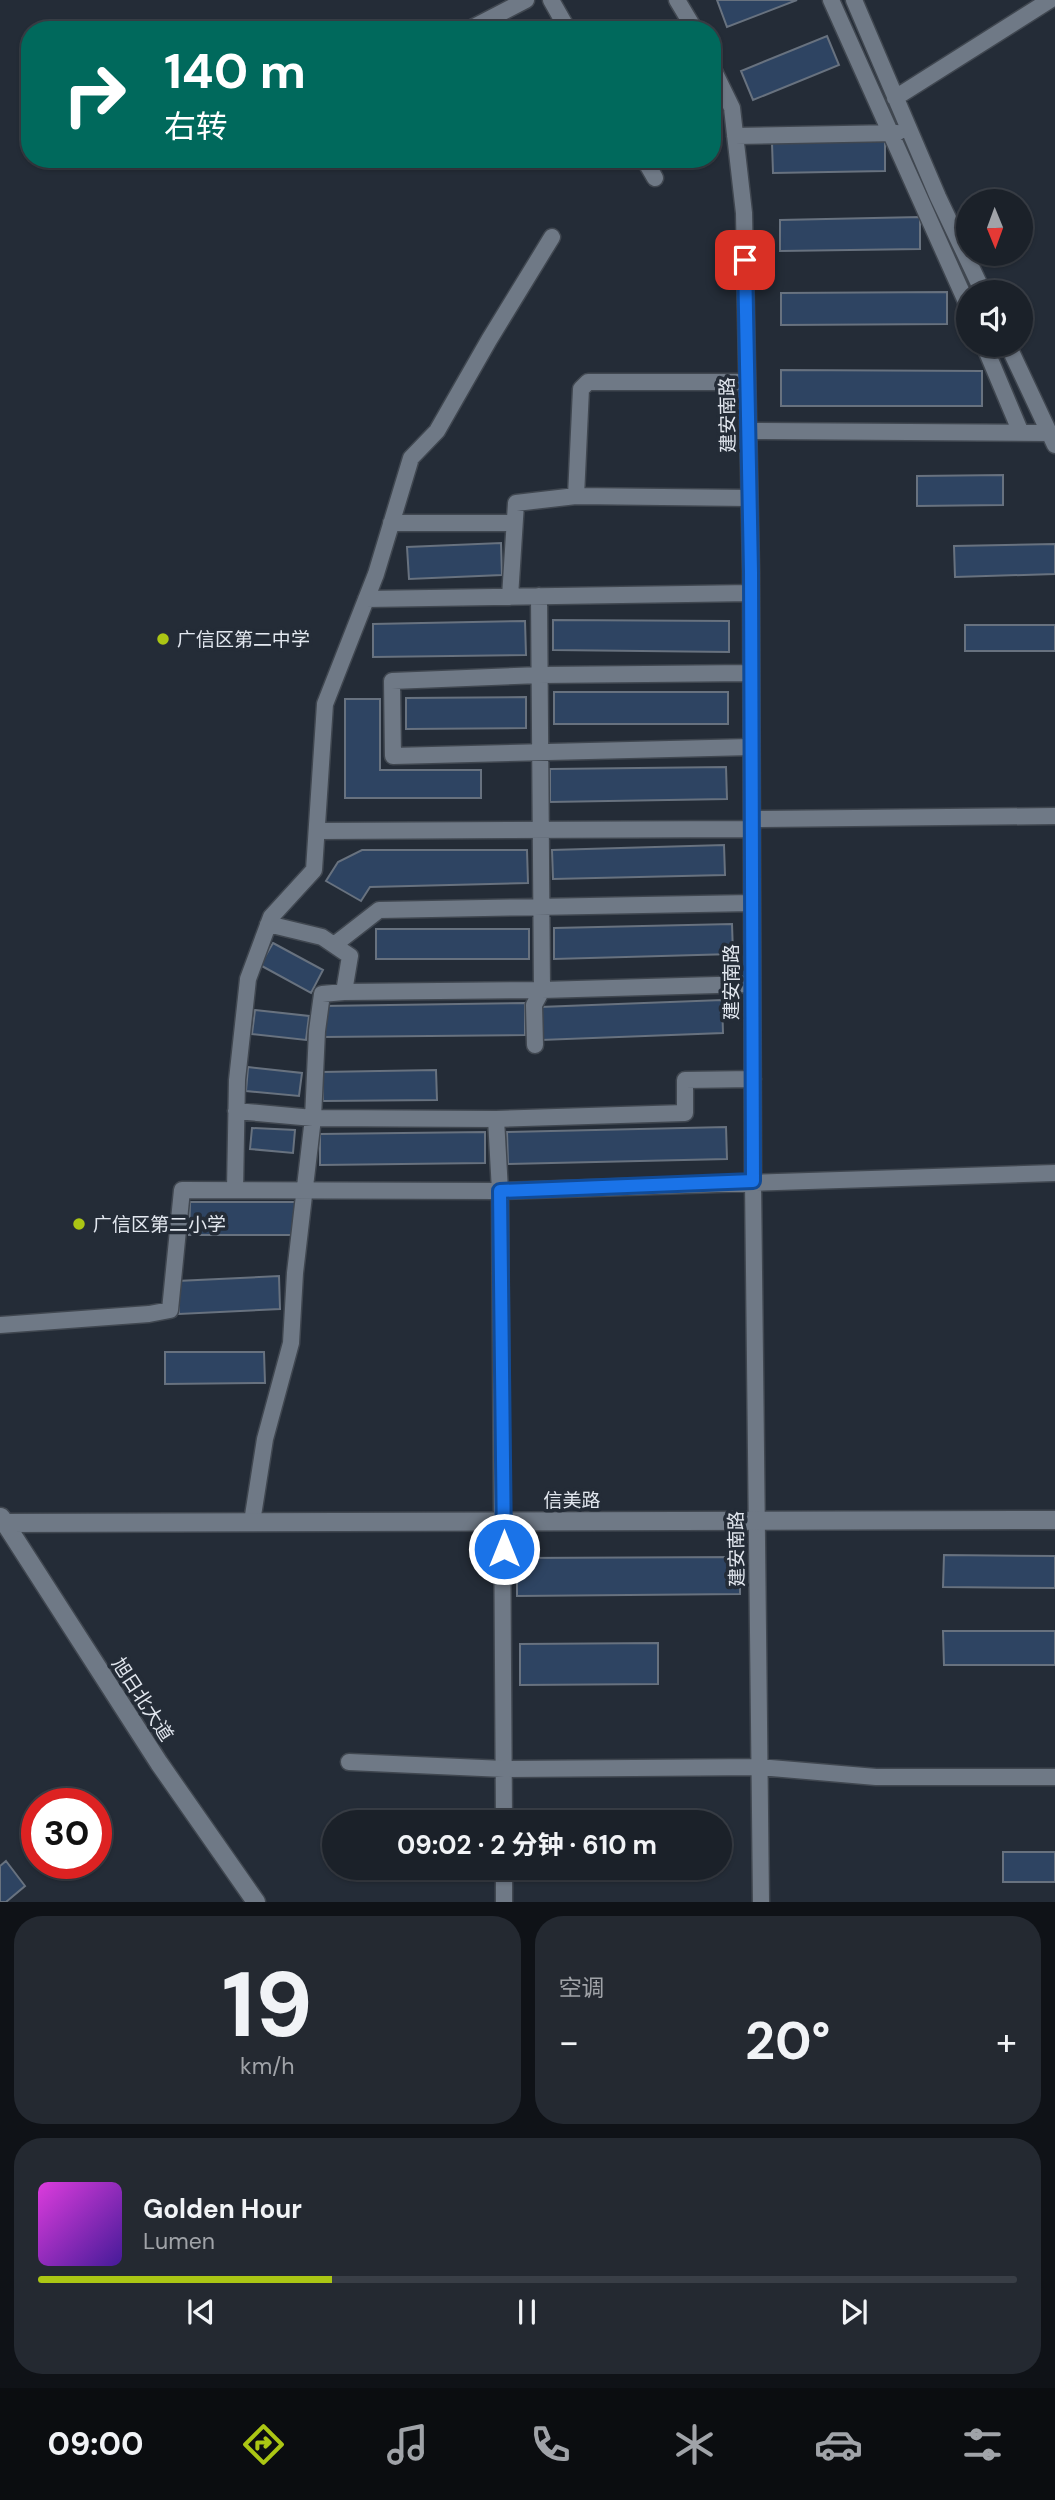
<!DOCTYPE html>
<html lang="zh">
<head>
<meta charset="utf-8">
<style>
  body { margin:0; font-family:"DM Sans","Noto Sans SC",sans-serif; background:#242931; color:#f1f3f6; height:100vh; display:flex; flex-direction:column; font-size:26px; white-space:nowrap }
  * { box-sizing:border-box; margin:0 }
  p { font-size:23px; color:#a0a3a8 }
  .icon { flex:none; width:38px; height:38px; fill:none; stroke:currentColor; stroke-width:2; stroke-linecap:round; stroke-linejoin:round }
  .map { position:relative; height:1902px; overflow:hidden }
  .drawer { display:flex; flex-direction:column; gap:14px; padding:14px; background:#0f1217; flex:1 }
  .drawer>* { flex:none }
  .top-card { position:absolute; left:21px; top:21px; width:700px; height:147px; border-radius:28px; box-shadow:0 2px 5px #0004,0 0 0 2px #393e46; background:#00695c; color:#fff; overflow:hidden }
  .needle { width:46px; rotate:179deg }
  .tools { position:absolute; left:956px; top:189px; display:grid; gap:14px }
  .tools a { display:grid; place-items:center; width:77px; height:77px; border-radius:50%; background:#1b2129; box-shadow:0 2px 5px #0004,0 0 0 2px #393e46; font-size:35px }
  .speed { position:absolute; left:21px; top:1788px; display:flex; gap:14px; font-size:35px; font-weight:700; text-align:center }
  .speed>* { display:grid; place-content:center; width:91px; height:91px; border-radius:50%; background:#1b2129; box-shadow:0 2px 5px #0004,0 0 0 2px #393e46; line-height:1 }
  .speed .limit { border:10px solid #d22; background:#fff; color:#111 }
  .pin { position:absolute; display:grid; place-items:center; width:60px; height:60px; color:#fff; margin:-30px; border-radius:14px; box-shadow:0 4px 10px #0006 }
  .me { position:absolute; width:77px; margin:-38px; rotate:0deg; stroke-linejoin:round; filter:drop-shadow(0 0 5px #0008) }
  .turn { display:flex; align-items:center; gap:24px; height:147px; padding:0 28px; font-size:32px }
  .turn .icon { width:91px; height:91px; stroke-width:2.5 }
  .turn b { display:block; font-size:49px; line-height:60px }
  .big { font-size:52px; font-weight:700; line-height:1.1 }
  .drawer .widget { flex:1; display:flex; flex-direction:column; justify-content:center; gap:10px; min-width:0; padding:0 24px; border-radius:28px; background:#242931 }
  .drawer .dial { align-items:center; gap:0 }
  .dial b { font-size:91px; line-height:1 }
  .song { display:flex; align-items:center; gap:21px }
  .cover { width:84px; height:84px; border-radius:10px; background:linear-gradient(135deg,hsl(300 70% 55%),hsl(260 70% 35%)) }
  .played { height:7px; border-radius:4px; background:linear-gradient(90deg,#abc614 30%,#393e46 30%) }
  .keys { display:flex; justify-content:space-around; direction:ltr }
  .heat { display:flex; justify-content:space-between; align-items:center; font-size:38px; direction:ltr }
  .drawer .tiles { flex:1; display:grid; gap:14px; grid-template-columns:1fr 1fr }
  .widget:last-child { grid-column:span 2 }
  .trip { position:absolute; left:322px; top:1810px; width:410px; height:70px; border-radius:35px; background:#1b2129; box-shadow:0 2px 5px #0004,0 0 0 2px #393e46; font-weight:700; line-height:70px; text-align:center }
  .menu { display:flex; height:112px; justify-content:space-around; align-items:center; background:#0b0d10; color:#a0a3a8 }
  .menu .icon { width:49px; height:49px }
  .menu .selected { color:#abc614 }
  .menu b { font-size:32px; color:#f1f3f6 }
  .map>svg:first-child { display:block }
</style>
</head>
<body>
<div class="map">
<svg width="1055" height="1902" viewBox="0 0 1055 1902">
  <rect width="100%" height="100%" fill="#242c37"/>
  <!-- building -->
  <path fill="#2e4462" stroke="#68727f" stroke-width="2" d="M717,0H797L727,27Z
    M827,36L839,65L753,100L741,71Z
    M885,140V171L773,173L772,143Z
    M920,217V249L780,251V220Z
    M947,292V324L781,325V293Z
    M781,370L982,371V406H781Z
    M1003,475V505L917,506V476Z
    M501,543L502,575L409,579L407,547Z
    M1055,544V574L955,577L954,546Z
    M553,620L729,621V652L553,650Z
    M525,621L526,655L373,657V624Z
    M965,625H1055V651H965Z
    M554,692H728V724H554Z
    M526,697V728L406,729V698Z
    M345,699H380V770H481V798H345Z
    M726,767L727,799L550,802V769Z
    M724,845L725,875L553,879L552,850Z
    M362,850H527L528,883L370,887L361,901L326,881L338,862Z
    M732,924L733,954L554,959V928Z
    M376,929H529V959H376Z
    M273,943L323,970L311,993L260,965Z
    M722,1000L723,1033L541,1040L540,1007Z
    M525,1003V1035L323,1037L322,1006Z
    M255,1010L309,1016L306,1040L252,1034Z
    M248,1067L302,1073L299,1096L246,1091Z
    M436,1070L437,1100L323,1101L322,1072Z
    M726,1127L727,1159L508,1164L507,1132Z
    M252,1128L295,1130L293,1153L250,1149Z
    M485,1132V1163L320,1165V1134Z
    M190,1202H298V1235H189Z
    M279,1276L280,1309L179,1314L177,1281Z
    M165,1352H264L265,1383L165,1384Z
    M944,1555L1055,1556V1588L943,1587Z
    M740,1557V1594L517,1596V1558Z
    M943,1631H1055V1665H944Z
    M658,1643V1684L520,1685V1644Z
    M1003,1852H1055V1882H1003Z
    M6,1861L25,1886L6,1902H0V1866Z"/>
  <g fill="none" stroke-linecap="round" stroke-linejoin="round">
    <defs>
      <path id="street" d="M551,0L568,30
        M677,0L695,30
        M831,0L968,306
        M854,0L938,197L983,292
        M468,30L526,0
        M712,67L732,108L744,213L751,572L753,1181L761,1902
        M895,98L1050,0
        M735,136L897,133
        M644,159L655,178
        M984,345L1021,433
        M1008,345L1055,445
        M748,431L1050,433
        M576,496L581,389L588,382H747
        M391,523H513
        M539,596L542,990L752,984
        M510,597L516,503L576,496L749,498
        M366,599L751,593
        M751,673L540,675L392,681L393,756L751,747
        M752,819L1055,816
        M317,831L752,829
        M268,924L322,937L350,956L344,992L542,990L534,1005L535,1045
        M334,945L379,910L752,903
        M236,1111L313,1118L496,1119
        M235,1190L237,1080L248,979L271,917L314,870L325,704L376,574L411,458L437,431L489,340L552,237
        M0,1325L149,1314L170,1310L182,1190L500,1191L496,1119L685,1113V1080L753,1079
        M252,1522L265,1439L291,1343L295,1273L313,1118L317,1031L322,994L344,992
        M349,1762L504,1769L760,1767L876,1777H1055
        M504,1822L500,1191L1055,1173
        M504,1867V1902"/>
      <path id="secondary" d="M1,1517L159,1763L256,1902
        M5,1523L1055,1520"/>
    </defs>
    <!-- street casing -->
    <use href="#street" stroke="#404750" stroke-width="19"/>
    <!-- secondary casing -->
    <use href="#secondary" stroke="#404750" stroke-width="21"/>
    <!-- street -->
    <use href="#street" stroke="#6f7986" stroke-width="16"/>
    <!-- secondary -->
    <use href="#secondary" stroke="#6f7986" stroke-width="18"/>
  </g>
  <g fill="none" stroke-linecap="round" stroke-linejoin="round">
    <defs>
      <path id="route" d="M504,1549L500,1191L753,1181L751,572L745,260"/>
    </defs>
    <!-- route casing -->
    <use href="#route" stroke="#114b97" stroke-width="18"/>
    <!-- route -->
    <use href="#route" stroke="#1a73e8" stroke-width="12"/>
  </g>
  <!-- markers -->
  <g fill="#abc614" stroke="#242c37" stroke-width="2.5">
    <circle cx="163" cy="639" r="7"/>
    <circle cx="79" cy="1224" r="7"/>
  </g>
  <g text-anchor="middle" stroke-width="7" stroke-linejoin="round" paint-order="stroke">
    <!-- street labels -->
    <g font-size="19" fill="#e2e7ef" stroke="#242c37">
      <text transform="translate(727 415) rotate(-91)" y="7">建安南路</text>
      <text transform="translate(731 982) rotate(-90)" y="7">建安南路</text>
      <text x="572" y="1507">信美路</text>
      <text transform="translate(736 1549) rotate(-91)" y="7">建安南路</text>
      <text transform="translate(143 1699) rotate(57)" y="7">旭日北大道</text>
    </g>
    <!-- poi labels -->
    <g font-size="19" fill="#e2e7ef" stroke="#242c37" text-anchor="start">
      <text x="177" y="646">广信区第二中学</text>
      <text x="93" y="1231">广信区第二小学</text>
    </g>
  </g>
</svg>
<div class="tools">
<a><svg class="needle" viewBox="-14 -14 28 28"><path d="M0-13l5 13h-10z" fill="#e53935"/><path d="M0 13l5-13h-10z" fill="#a0a3a8"/></svg></a>
<a><svg class="icon" aria-label="sound" viewBox="0 0 24 24"><path d="M4 9h4l5-4v14l-5-4H4zM17 9q2 3 0 6"/></svg></a>
</div>
<div class="speed"><div class="limit">30</div></div>
<div class="pin" style="left:745px;top:260px;background:#d93025"><svg class="icon" aria-label="arrive" viewBox="0 0 24 24"><path d="M6 21V4h12l-3 4 3 4H6"/></svg></div>
<svg class="me" style="left:504px;top:1549px" viewBox="-20 -20 40 40"><circle r="17" fill="#1a73e8" stroke="#fff" stroke-width="3"/><path d="M0-11L8 9 0 5-8 9z" fill="#fff"/></svg>
<div class="trip">09:02 · 2 分钟 · 610 m</div>
<div class="top-card">
<div class="turn"><svg class="icon" aria-label="right" viewBox="0 0 24 24"><path d="M7 20v-9h11M14 6l5 5-5 5"/></svg><div><b>140 m</b>右转</div></div>
</div>
</div>
<section class="drawer">
<div class="tiles">
<div class="widget dial"><b>19</b><p>km/h</p></div>
<div class="widget"><p>空调</p>
<div class="heat"><a>−</a><b class="big">20°</b><a>+</a></div>
</div>
<div class="widget">
<div class="song"><i class="cover"></i><div><b>Golden Hour</b><p>Lumen</p></div></div>
<div class="played"></div>
<div class="keys"><svg class="icon" aria-label="previous" viewBox="0 0 24 24"><path d="M18 5L8 12l10 7zM5 5v14"/></svg><svg class="icon" aria-label="pause" viewBox="0 0 24 24"><path d="M8 5v14M16 5v14"/></svg><svg class="icon" aria-label="next" viewBox="0 0 24 24"><path d="M6 5l10 7-10 7zM19 5v14"/></svg></div>
</div>
</div>
</section>
<nav class="menu">
<b>09:00</b>
<svg class="icon selected" aria-label="directions" viewBox="0 0 24 24"><path d="M12 3l9 9-9 9-9-9zM9 14v-3h6M13 9l2 2-2 2"/></svg>
<svg class="icon" aria-label="music" viewBox="0 0 24 24"><path d="M9 18V5l10-2v13"/><circle cx="6" cy="18" r="3"/><circle cx="16" cy="16" r="3"/></svg>
<svg class="icon" aria-label="phone" viewBox="0 0 24 24"><path d="M5 4h4l2 5-3 2q2 4 5 5l2-3 5 2v4C11 20 4 13 5 4z"/></svg>
<svg class="icon" aria-label="climate" viewBox="0 0 24 24"><path d="M12 3v18M4 7l16 10M4 17L20 7"/></svg>
<svg class="icon" aria-label="car" viewBox="0 0 24 24"><path d="M5 17H2v-5l4-1 3-4h7l3 4 3 1v5h-3M9 17h6M6 11h13"/><circle cx="7" cy="17" r="2"/><circle cx="17" cy="17" r="2"/></svg>
<svg class="icon" aria-label="filters" viewBox="0 0 24 24"><path d="M4 7h16M4 17h16"/><circle cx="9" cy="7" r="2"/><circle cx="15" cy="17" r="2"/></svg>
</nav>
</body>
</html>
